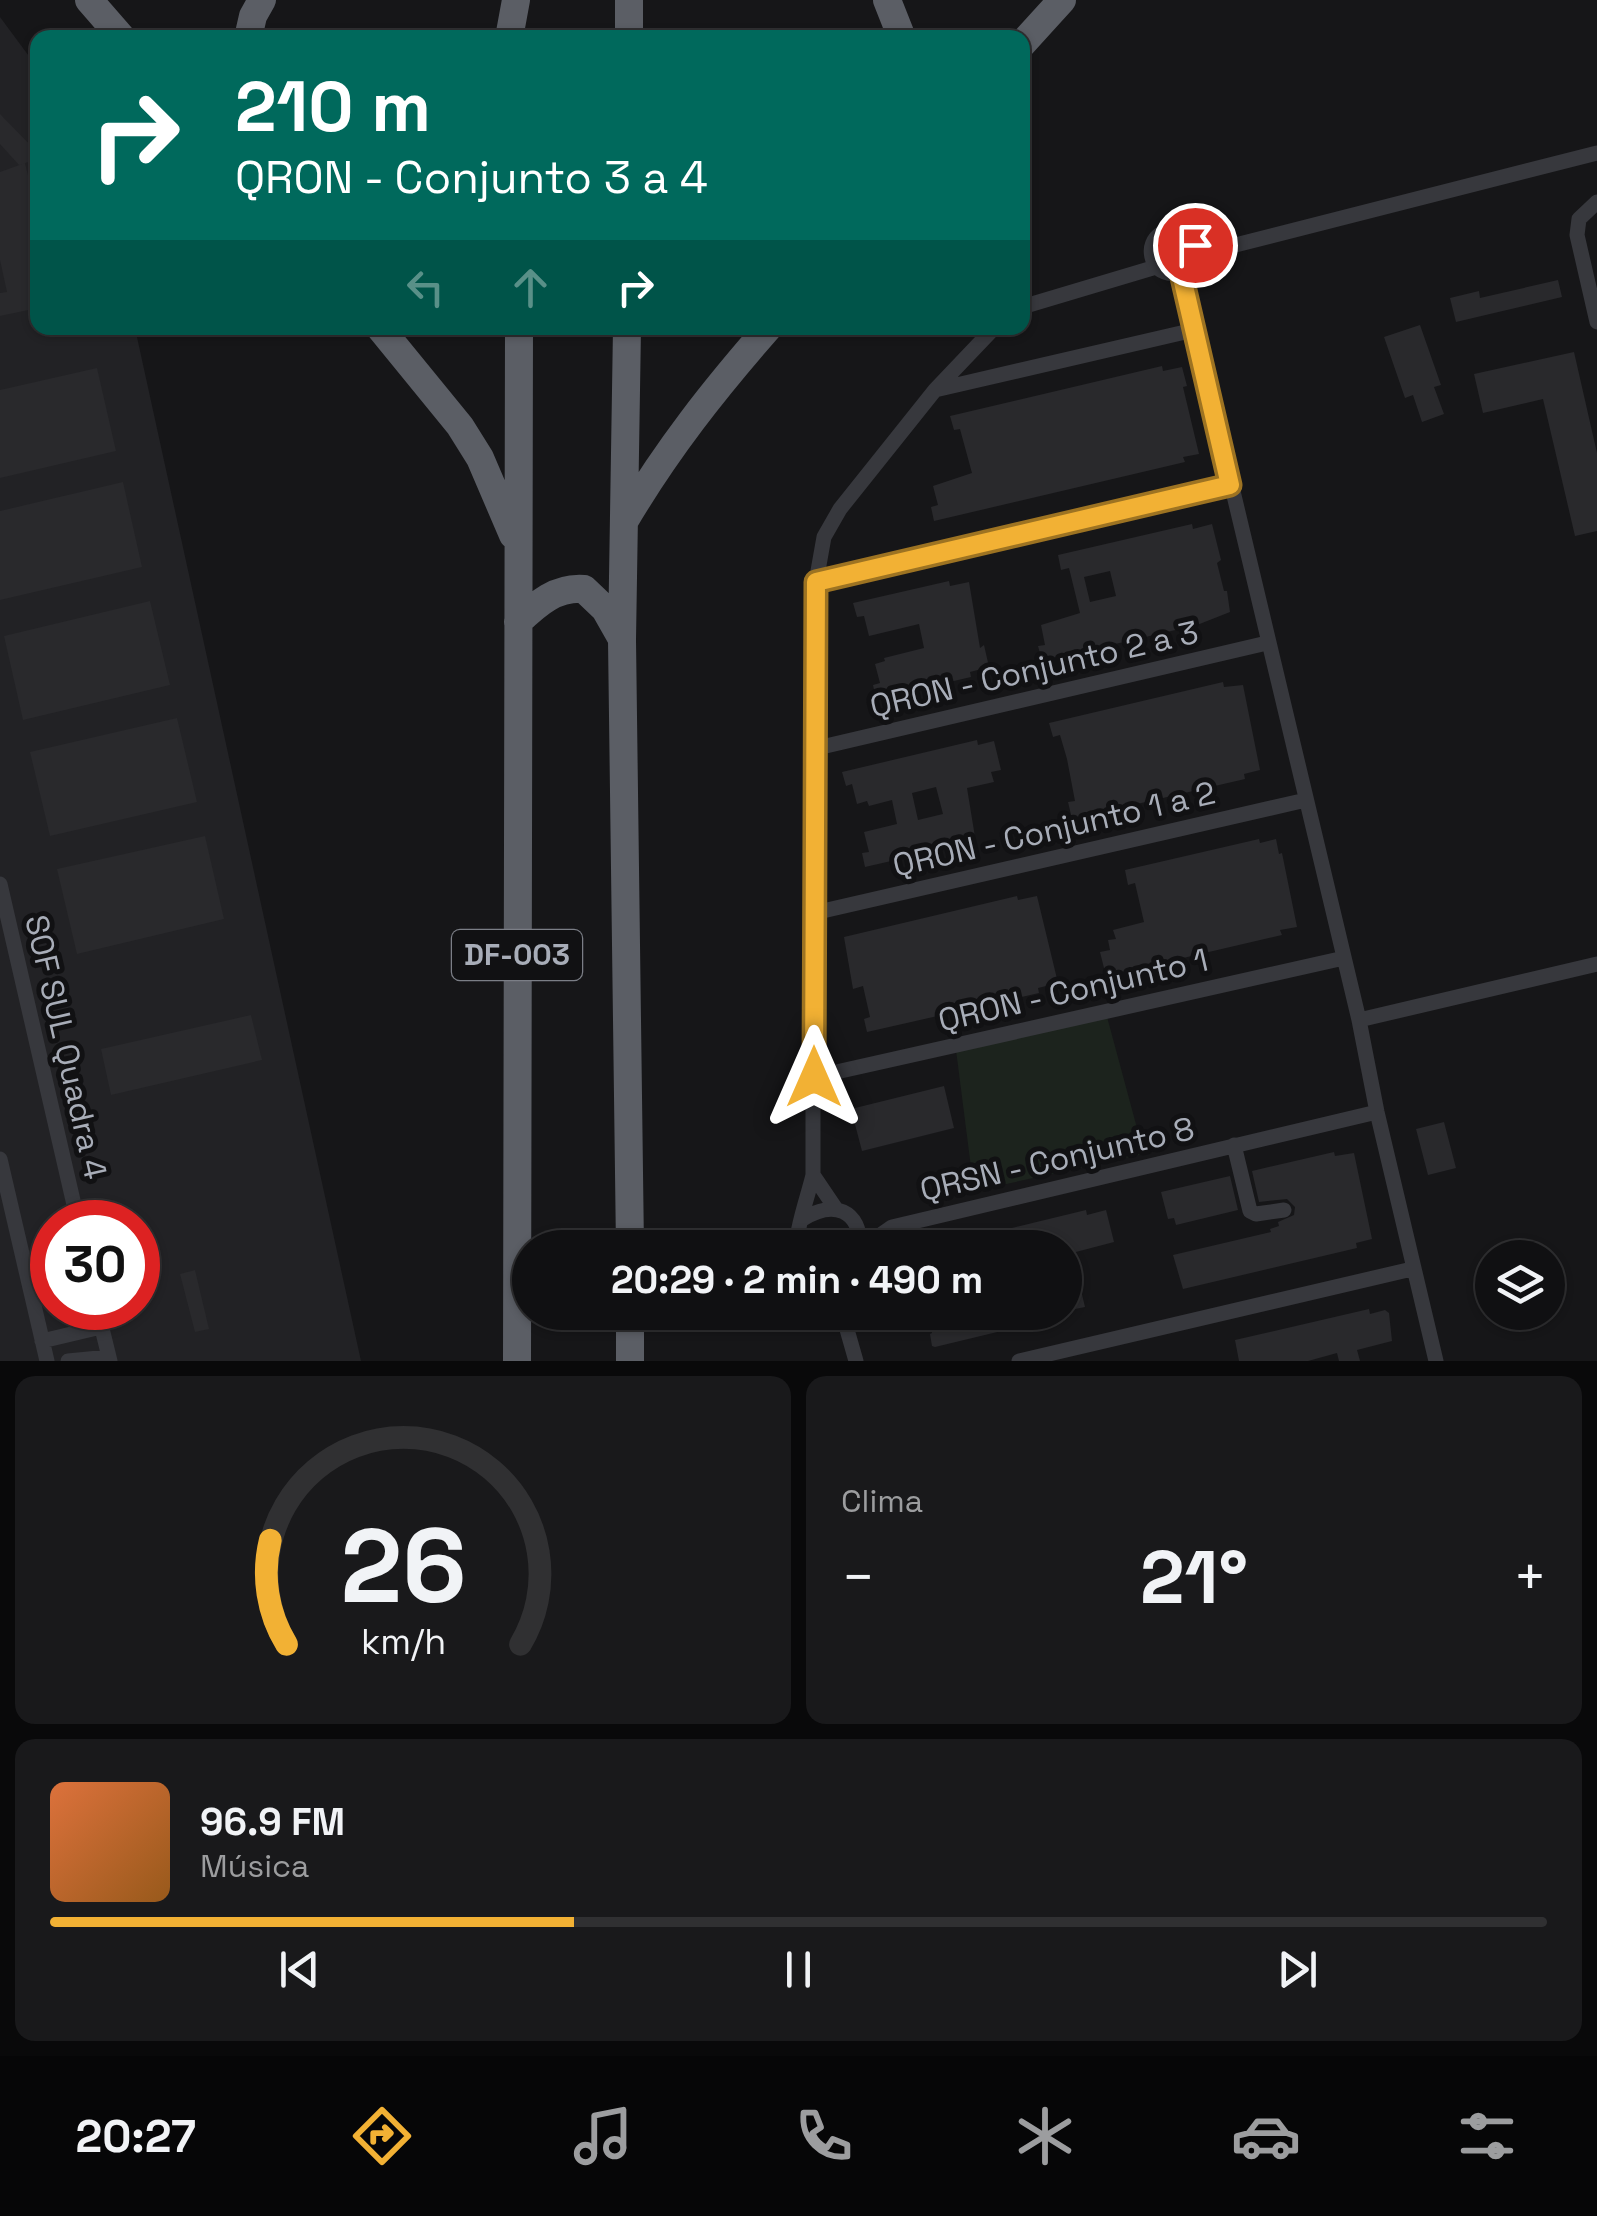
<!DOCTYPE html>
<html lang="pt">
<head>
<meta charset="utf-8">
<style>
  body { margin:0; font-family:"Space Grotesk",sans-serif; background:#19191b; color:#f1f3f6; height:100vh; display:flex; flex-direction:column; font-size:38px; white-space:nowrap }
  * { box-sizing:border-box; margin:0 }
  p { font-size:32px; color:#9c9d9f }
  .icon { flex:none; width:55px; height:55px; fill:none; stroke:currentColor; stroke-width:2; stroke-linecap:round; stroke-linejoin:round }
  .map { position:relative; height:1361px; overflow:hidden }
  .panel { display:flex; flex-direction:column; gap:15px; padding:15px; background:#09090a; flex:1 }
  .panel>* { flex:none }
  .hud { position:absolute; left:30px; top:30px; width:1000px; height:305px; border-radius:20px; box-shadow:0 2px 8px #0004,0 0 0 2px #303032; background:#00695c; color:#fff; overflow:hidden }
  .fabs { position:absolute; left:1475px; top:1240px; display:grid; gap:20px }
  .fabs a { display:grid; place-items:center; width:90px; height:90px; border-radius:50%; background:#101012; box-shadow:0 2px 8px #0004,0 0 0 2px #303032; font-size:50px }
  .speed { position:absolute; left:30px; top:1200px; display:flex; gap:20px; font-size:50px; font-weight:700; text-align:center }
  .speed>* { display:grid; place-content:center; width:130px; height:130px; border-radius:50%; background:#101012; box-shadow:0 2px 8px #0004,0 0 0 2px #303032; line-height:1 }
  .speed .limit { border:15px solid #d22; background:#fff; color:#111 }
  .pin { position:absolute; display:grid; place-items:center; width:85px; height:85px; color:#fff; margin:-42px; border:5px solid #fff; border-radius:50%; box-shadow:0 2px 10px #0007 }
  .me { position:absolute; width:110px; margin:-55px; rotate:0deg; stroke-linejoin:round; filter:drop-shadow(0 0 8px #0008) }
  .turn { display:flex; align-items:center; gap:35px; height:210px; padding:0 40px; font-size:45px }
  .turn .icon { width:130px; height:130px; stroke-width:2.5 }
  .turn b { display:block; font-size:70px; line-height:85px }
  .lanes { display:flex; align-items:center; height:95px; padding:0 40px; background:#0003; justify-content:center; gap:50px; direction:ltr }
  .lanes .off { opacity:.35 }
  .big { font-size:75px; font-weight:800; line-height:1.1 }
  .panel .widget { flex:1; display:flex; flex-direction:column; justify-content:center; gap:15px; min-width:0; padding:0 35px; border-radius:20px; background:#19191b }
  .panel .dial { align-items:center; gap:0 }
  .dial svg { height:260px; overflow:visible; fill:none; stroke:#303032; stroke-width:7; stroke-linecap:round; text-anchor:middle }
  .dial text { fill:#f1f3f6; stroke:none }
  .song { display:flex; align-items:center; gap:30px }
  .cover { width:120px; height:120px; border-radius:15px; background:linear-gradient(135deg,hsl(20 70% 55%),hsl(30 70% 35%)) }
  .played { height:10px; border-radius:5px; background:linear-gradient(90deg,#f2b134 35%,#303032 35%) }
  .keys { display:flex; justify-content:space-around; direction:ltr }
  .heat { display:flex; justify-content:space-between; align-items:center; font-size:55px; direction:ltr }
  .panel .tiles { flex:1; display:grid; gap:15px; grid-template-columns:1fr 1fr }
  .widget:last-child { grid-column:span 2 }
  .trip { position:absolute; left:512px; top:1230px; width:570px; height:100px; border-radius:50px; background:#101012; box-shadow:0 2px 8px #0004,0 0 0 2px #303032; font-weight:800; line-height:100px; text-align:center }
  .tab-bar { display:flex; height:160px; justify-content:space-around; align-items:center; background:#060607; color:#9c9d9f }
  .tab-bar .icon { width:70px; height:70px }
  .tab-bar .selected { color:#f2b134 }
  .tab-bar b { font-size:45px; color:#f1f3f6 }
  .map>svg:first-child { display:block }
</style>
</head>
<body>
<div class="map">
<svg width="1597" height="1361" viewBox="0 0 1597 1361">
  <rect width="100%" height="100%" fill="#161618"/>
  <!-- built -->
  <path fill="#222225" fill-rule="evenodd" d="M0,17L37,67L38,328H135L361,1361H0ZM52,1222H138V1308H52Z"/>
  <!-- green -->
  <path fill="#1c231d" d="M1106,1013L1144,1154L974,1191L956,1050Z"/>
  <!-- building -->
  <path fill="#29292c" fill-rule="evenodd" d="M0,114L38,153V159L19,165L0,144Z
    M25,163L34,200L38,199V308L0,316V293L7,292L0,260V172Z
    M1558,280L1562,297L1456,322L1450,298L1479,291L1480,298Z
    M1420,325L1441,385L1434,387L1444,414L1422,422L1413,395L1405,398L1384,337Z
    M1574,352L1597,453V531L1575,536L1543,399L1483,413L1474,374Z
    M1162,366L1163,371L1182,367L1187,386L1183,387L1199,454L1183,457L1185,462L934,521L931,507L938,505L933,486L972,473L960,429L954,430L950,416Z
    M97,368L116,451L0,478V390Z
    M123,482L142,567L0,600V511Z
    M1192,524L1193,529L1212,524L1221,560L1217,563L1224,591H1227L1230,612L1197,625L1042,661L1038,646L1045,645L1041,625L1080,613L1069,568L1061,570L1058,555ZM1110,571L1116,596L1090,602L1084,577Z
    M949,581L950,586L969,582L980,648L984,645L989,667L970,672L971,677L876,699L873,685L880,683L875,664L885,661L884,658L924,648L919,624L869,636L864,616L857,617L853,603Z
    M150,601L170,685L23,720L4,636Z
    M1223,682L1224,687L1243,685L1260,770L1244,774L1245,779L1072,819L1068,802L1075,801L1067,759L1060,735L1053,737L1049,723Z
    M177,718L197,802L50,836L30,752Z
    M977,740L978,745L994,741L1001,770L991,772L994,782L967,788L975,837L960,840L961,845L865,867L862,853L869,852L864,832L897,824L892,800L869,806L867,801L857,804L852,784L846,786L842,772ZM936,787L943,814L918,820L912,793Z
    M205,836L224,919L77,954L57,869Z
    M1259,839L1260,843L1276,839L1279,854L1282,853L1297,927L1280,930L1282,935L1106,976L1100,952L1110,950L1108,940L1116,939L1113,930L1144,922L1135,883L1128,885L1125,870Z
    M1017,896L1018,900L1037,896L1058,983L1038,988L1039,993L867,1032L864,1019L870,1017L863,986L853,989L844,937Z
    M251,1015L262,1060L111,1095L101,1049Z
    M944,1086L954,1128L862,1151L851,1109Z
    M1444,1122L1456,1168L1428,1175L1416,1129Z
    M1334,1152L1335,1156L1354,1153L1372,1239L1356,1243L1357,1248L1183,1289L1173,1255L1271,1232L1270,1229L1279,1226L1278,1222L1294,1215L1295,1207L1287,1199L1259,1202L1252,1171Z
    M1230,1176L1238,1210L1176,1225L1174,1218L1168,1219L1161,1192Z
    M1086,1210L1087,1215L1106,1210L1114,1242L1072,1253L1085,1307L1065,1311V1248H951L950,1243Z
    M195,1270L209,1329L195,1332L180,1274Z
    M1369,1309L1370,1314L1385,1310L1389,1313L1392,1341L1357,1350L1360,1361H1339L1337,1353L1308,1361H1239L1235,1340Z
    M935,1312H1059V1317L935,1347L932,1346L930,1334L932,1333L930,1324L937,1323Z"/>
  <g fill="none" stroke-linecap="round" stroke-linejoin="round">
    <!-- minor -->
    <path stroke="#37383d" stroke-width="15" d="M1597,202L1579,219L1577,235L1597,322
      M1196,255L1190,236L1171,229C1152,235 1146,249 1156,267C1173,280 1188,273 1196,255L1597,153
      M1181,273L1359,1020L1377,1112L1436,1361
      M1022,307L1156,267
      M935,390L1194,330
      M816,582L1230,485
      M813,749L1267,643
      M0,884L78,1222
      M814,913L1306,800
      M1359,1020L1597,964
      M814,1077L1344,958
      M1234,1145L1250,1211L1256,1214L1284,1210
      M0,1159L47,1361
      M813,1175L836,1209
      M803,1219C833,1200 861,1209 860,1248
      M796,1248C796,1229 808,1196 813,1175V749L816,582L824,537L840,509L935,390L994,328
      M862,1248L892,1227L1377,1112
      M97,1308L110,1361
      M842,1312L856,1361
      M42,1341L101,1327
      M68,1361L109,1357
      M1019,1361L1412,1269"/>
    <!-- trunk -->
    <path stroke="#5b5e65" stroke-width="28" d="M89,0L122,38
      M629,0V38
      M887,0L902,38
      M248,38L253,16L262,0
      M509,38L516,0
      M1022,44L1062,0
      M380,328L460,426L480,458L513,535
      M627,328L622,640L630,1248
      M625,520C668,448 713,391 768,328
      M518,622C538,603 556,587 584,589L605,609L622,639
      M517,1361L519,328
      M630,1361V1312"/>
  </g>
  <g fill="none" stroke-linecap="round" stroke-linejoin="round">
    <defs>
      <path id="route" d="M814,1077L816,582L1230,485L1181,273C1192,265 1197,259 1195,245"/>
    </defs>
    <!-- route casing -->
    <use href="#route" stroke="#9d7322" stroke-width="25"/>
    <!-- route -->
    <use href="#route" stroke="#f2b134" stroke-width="18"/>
  </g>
  <g text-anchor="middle" stroke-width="10" stroke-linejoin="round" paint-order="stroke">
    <!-- shield labels -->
    <rect fill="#111113" stroke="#7b7e86" stroke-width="2.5" x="452" y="930" width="130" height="50" rx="8"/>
    <g font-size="30" font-weight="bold" fill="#a8adb8">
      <text x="517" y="965">DF-003</text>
    </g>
    <!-- street labels -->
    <g font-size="32" fill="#a8adb8" stroke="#111113">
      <text transform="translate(1034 669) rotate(-13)" y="11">QRON - Conjunto 2 a 3</text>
      <text transform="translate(1054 829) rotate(-13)" y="11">QRON - Conjunto 1 a 2</text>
      <text transform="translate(1073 990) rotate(-13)" y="11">QRON - Conjunto 1</text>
      <text transform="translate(66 1047) rotate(77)" y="11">SOF SUL Quadra 4</text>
      <text transform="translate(1057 1159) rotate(-13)" y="11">QRSN - Conjunto 8</text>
    </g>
  </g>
</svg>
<div class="fabs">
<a><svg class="icon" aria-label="layers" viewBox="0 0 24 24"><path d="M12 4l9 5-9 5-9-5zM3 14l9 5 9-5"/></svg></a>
</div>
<div class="speed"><div class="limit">30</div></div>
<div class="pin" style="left:1195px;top:245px;background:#d93025"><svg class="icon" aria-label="arrive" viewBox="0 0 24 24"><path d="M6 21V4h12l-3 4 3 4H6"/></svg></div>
<svg class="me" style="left:814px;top:1077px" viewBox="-20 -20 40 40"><path d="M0-17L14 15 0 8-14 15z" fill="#f2b134" stroke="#fff" stroke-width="4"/></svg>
<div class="trip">20:29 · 2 min · 490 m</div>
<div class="hud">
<div class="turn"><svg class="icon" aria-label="right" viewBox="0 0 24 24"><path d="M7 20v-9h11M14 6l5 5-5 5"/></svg><div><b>210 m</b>QRON - Conjunto 3 a 4</div></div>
<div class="lanes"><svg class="icon off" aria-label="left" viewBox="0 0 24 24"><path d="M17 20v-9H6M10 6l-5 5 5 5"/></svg><svg class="icon off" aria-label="ahead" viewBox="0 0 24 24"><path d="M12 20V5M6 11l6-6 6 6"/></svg><svg class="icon" aria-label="right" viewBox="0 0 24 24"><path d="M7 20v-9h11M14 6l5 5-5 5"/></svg></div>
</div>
</div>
<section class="panel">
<div class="tiles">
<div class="widget dial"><svg viewBox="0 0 100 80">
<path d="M14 69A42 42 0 1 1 86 69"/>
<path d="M14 69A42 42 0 0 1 9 37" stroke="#f2b134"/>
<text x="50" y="56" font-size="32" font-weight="700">26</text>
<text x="50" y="72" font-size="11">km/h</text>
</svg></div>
<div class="widget"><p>Clima</p>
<div class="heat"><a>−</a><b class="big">21°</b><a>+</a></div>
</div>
<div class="widget">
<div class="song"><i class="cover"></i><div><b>96.9 FM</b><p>Música</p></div></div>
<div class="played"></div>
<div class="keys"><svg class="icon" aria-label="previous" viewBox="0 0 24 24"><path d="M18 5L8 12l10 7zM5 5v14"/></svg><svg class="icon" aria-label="pause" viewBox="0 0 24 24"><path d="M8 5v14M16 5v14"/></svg><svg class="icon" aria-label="next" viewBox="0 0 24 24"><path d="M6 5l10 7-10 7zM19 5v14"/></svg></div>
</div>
</div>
</section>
<nav class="tab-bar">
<b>20:27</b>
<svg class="icon selected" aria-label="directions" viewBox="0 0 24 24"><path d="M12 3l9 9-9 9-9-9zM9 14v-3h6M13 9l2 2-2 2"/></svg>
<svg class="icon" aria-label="music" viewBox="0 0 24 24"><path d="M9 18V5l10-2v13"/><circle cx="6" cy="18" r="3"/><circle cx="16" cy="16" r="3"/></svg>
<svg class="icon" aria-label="phone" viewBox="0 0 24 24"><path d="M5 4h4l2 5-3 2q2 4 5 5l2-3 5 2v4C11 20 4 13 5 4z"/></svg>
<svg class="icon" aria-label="climate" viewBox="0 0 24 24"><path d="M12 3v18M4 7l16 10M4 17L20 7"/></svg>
<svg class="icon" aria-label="car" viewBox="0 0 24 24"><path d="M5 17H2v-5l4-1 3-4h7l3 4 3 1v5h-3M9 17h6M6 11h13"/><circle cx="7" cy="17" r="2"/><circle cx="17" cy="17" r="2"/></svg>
<svg class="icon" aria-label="filters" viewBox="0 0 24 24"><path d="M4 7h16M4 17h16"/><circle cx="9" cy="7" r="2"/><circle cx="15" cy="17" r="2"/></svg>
</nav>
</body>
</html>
